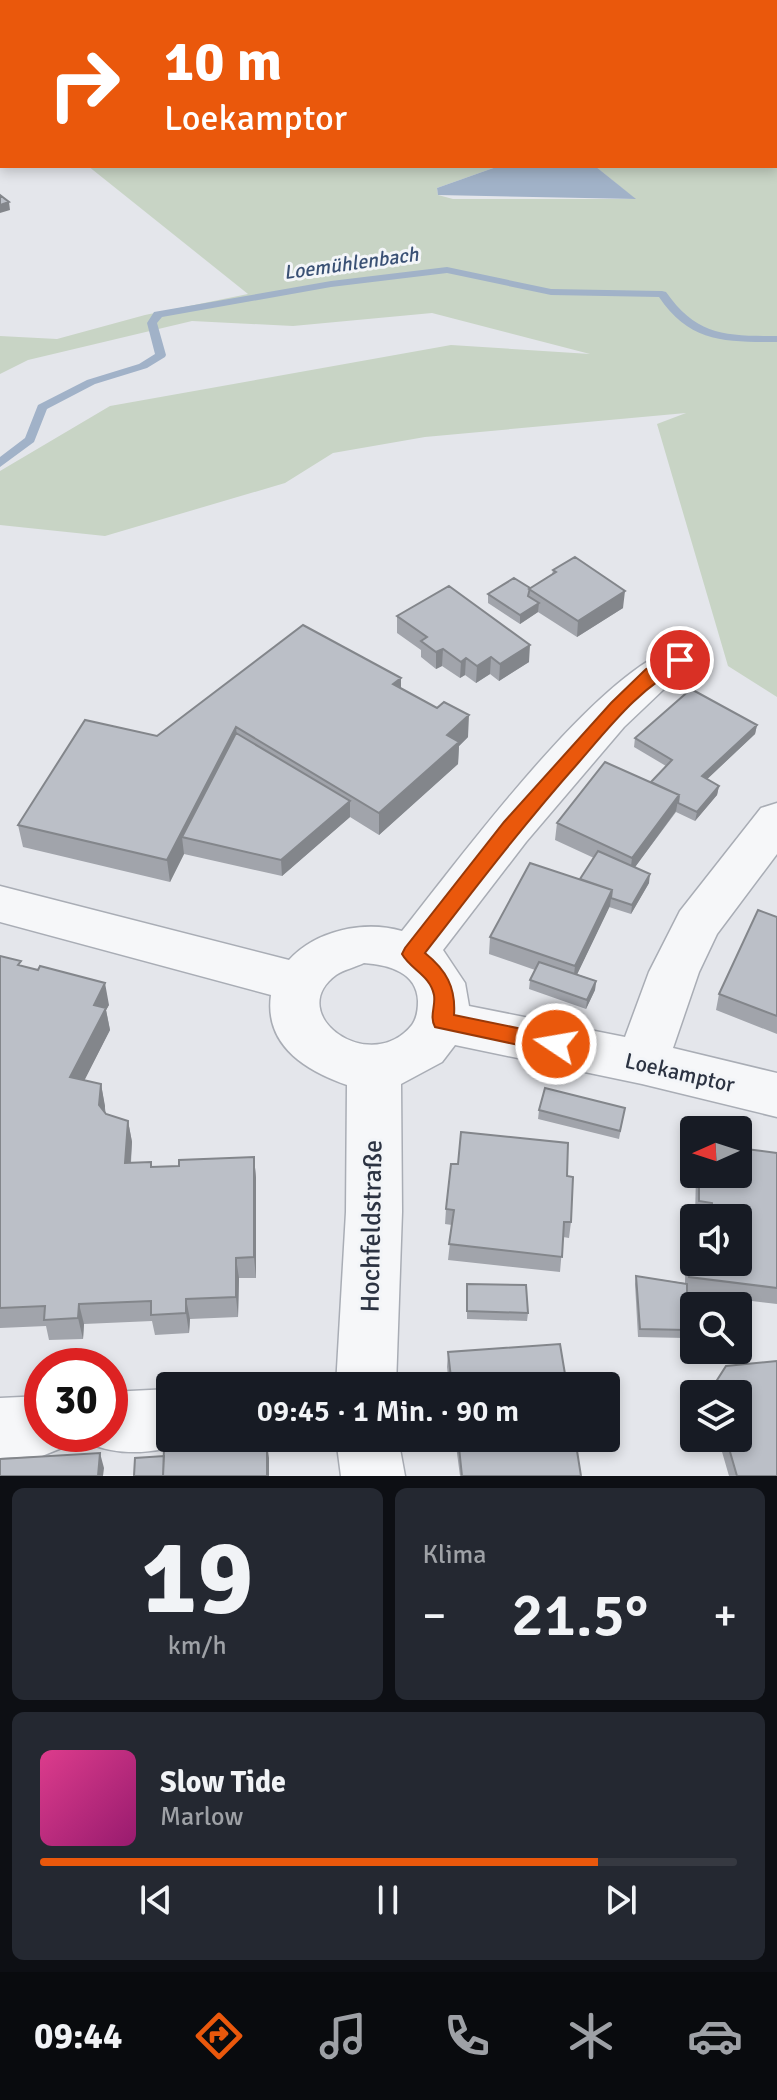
<!DOCTYPE html>
<html lang="de">
<head>
<meta charset="utf-8">
<style>
  body { margin:0; font-family:Signika,sans-serif; background:#242831; color:#f1f3f6; height:100vh; display:flex; flex-direction:column; font-size:30px; white-space:nowrap }
  * { box-sizing:border-box; margin:0 }
  p { font-size:26px; color:#9ea1a6 }
  .icon { flex:none; width:44px; height:44px; fill:none; stroke:currentColor; stroke-width:2; stroke-linecap:round; stroke-linejoin:round }
  .map { position:relative; height:1476px; overflow:hidden }
  .details { display:flex; flex-direction:column; gap:12px; padding:12px; background:#0d0f14; flex:1 }
  .details>* { flex:none }
  .top-card { position:absolute; left:0px; top:0px; width:778px; height:168px; box-shadow:0 4px 12px #0003; background:#ea580c; color:#fff; overflow:hidden }
  .needle { width:52px; rotate:267deg }
  .fabs { position:absolute; left:680px; top:1116px; display:grid; gap:16px }
  .fabs a { display:grid; place-items:center; width:72px; height:72px; border-radius:8px; background:#171b24; box-shadow:0 4px 12px #0003; font-size:40px }
  .speed { position:absolute; left:24px; top:1348px; display:flex; gap:16px; font-size:40px; font-weight:700; text-align:center }
  .speed>* { display:grid; place-content:center; width:104px; height:104px; border-radius:50%; background:#171b24; box-shadow:0 4px 12px #0003; line-height:1 }
  .speed .limit { border:12px solid #d22; background:#fff; color:#111 }
  .pin { position:absolute; display:grid; place-items:center; width:68px; height:68px; color:#fff; margin:-34px; border:4px solid #fff; border-radius:50%; box-shadow:0 2px 8px #0007 }
  .me { position:absolute; width:88px; margin:-44px; rotate:282deg; stroke-linejoin:round; filter:drop-shadow(0 0 6px #0008) }
  .turn { display:flex; align-items:center; gap:28px; height:168px; padding:0 32px; font-size:36px }
  .turn .icon { width:104px; height:104px; stroke-width:2.5 }
  .turn b { display:block; font-size:56px; line-height:68px }
  .big { font-size:60px; font-weight:600; line-height:1.1 }
  .details .tile { flex:1; display:flex; flex-direction:column; justify-content:center; gap:12px; min-width:0; padding:0 28px; border-radius:12px; background:#242831 }
  .details .dial { align-items:center; gap:0 }
  .dial b { font-size:104px; line-height:1 }
  .song { display:flex; align-items:center; gap:24px }
  .cover { width:96px; height:96px; border-radius:12px; background:linear-gradient(135deg,hsl(330 70% 55%),hsl(320 70% 35%)) }
  .played { height:8px; border-radius:4px; background:linear-gradient(90deg,#ea580c 80%,#363941 80%) }
  .keys { display:flex; justify-content:space-around; direction:ltr }
  .heat { display:flex; justify-content:space-between; align-items:center; font-size:44px; direction:ltr }
  .details .tiles { flex:1; display:grid; gap:12px; grid-template-columns:1fr 1fr }
  .tile:last-child { grid-column:span 2 }
  .trip { position:absolute; left:156px; top:1372px; width:464px; height:80px; border-radius:8px; background:#171b24; box-shadow:0 4px 12px #0003; font-weight:600; line-height:80px; text-align:center }
  .tab-bar { display:flex; height:128px; justify-content:space-around; align-items:center; background:#090b0e; color:#9ea1a6 }
  .tab-bar .icon { width:56px; height:56px }
  .tab-bar .active { color:#ea580c }
  .tab-bar b { font-size:36px; color:#f1f3f6 }
  .map>svg:first-child { display:block }
</style>
</head>
<body>
<div class="map">
<svg width="777" height="1476" viewBox="0 0 777 1476">
  <rect width="100%" height="100%" fill="#e4e6eb"/>
  <!-- green -->
  <path fill="#c8d4c5" d="M279,0H777V697L728,666L657,424L686,413L425,437L333,453L285,483L105,536L0,525V471L110,406L451,345L590,354L432,313L293,326L192,321L28,360L0,374V336L57,339L145,315L248,294L88,166H499L437,188L438,195L453,199H635L595,166H776V2H277Z"/>
  <!-- water -->
  <path fill="#a1b2c8" d="M499,166H595L636,199L438,195L437,188Z"/>
  <g fill="none" stroke-linecap="round" stroke-linejoin="round">
    <!-- stream -->
    <path fill="#a1b2c8" fill-rule="evenodd" d="M447,267L551,289L662,291L666,292C697,336 726,336 777,336V342C726,342 690,343 659,297L551,295L447,273L331,287L162,317L157,323L166,355L165,357L147,368L95,384L47,409L34,442L0,467V457L25,438L38,405L87,380L139,364L155,354L147,323L154,312L331,281Z"/>
    <defs>
      <path id="minor" d="M680,646L695,650L701,660L695,670L664,689L624,727L526,842L443,950L465,983L469,1006L625,1037L649,972L680,911L761,808L777,803V854L717,934L699,972L673,1048L777,1073V1117L642,1084L455,1045L442,1062L401,1084L402,1212L396,1386H336L346,1212L347,1085C306,1071 264,1045 271,995L0,922V886L289,960C316,930 365,920 402,931C458,861 599,668 680,646ZM364,963C389,965 417,972 418,1001C418,1010 417,1018 412,1025C370,1077 283,1014 336,975C343,970 356,967 364,963Z
        M170,1389V1438L192,1440C159,1454 121,1457 88,1443L84,1434H110V1392Z
        M42,1396V1434H70L64,1447L42,1456L0,1458V1398Z
        M336,1438H398L405,1476H341Z"/>
      <path id="major" d="M0,82H2V98H0Z"/>
    </defs>
    <!-- minor casing -->
    <use href="#minor" stroke="#a9adb5" stroke-width="3"/>
    <!-- major casing -->
    <use href="#major" stroke="#a4aab6" stroke-width="3"/>
    <!-- minor -->
    <use href="#minor" fill="#f6f7f9" fill-rule="evenodd"/>
    <!-- major -->
    <use href="#major" fill="#fff" fill-rule="evenodd"/>
  </g>
  <!-- wall -->
  <path fill="#a1a4ab" d="M553,570L623,608L577,637L538,612L520,624L488,603V594L530,588L552,574Z
    M397,616L529,662L499,681L490,674L476,683L465,675L460,678L442,666L436,669L421,657V650L397,633Z
    M401,678V688L468,737L459,746L458,764L379,835L350,817L282,876L184,854L170,882L23,847L18,825L157,736Z
    M757,725L755,734L707,779L719,786L717,795L695,821L676,812L635,867L649,883L631,914L609,907L577,974L596,981L595,990L586,1009L529,989L530,980L535,970L489,954L490,937L580,879L594,858L555,840L557,823L651,782L666,766L634,747L635,738Z
    M777,917V1034L716,1010L719,994Z
    M0,956L109,1005L106,1010L110,1030L84,1080L101,1084L106,1114L128,1121L132,1142L131,1163L151,1162L152,1167L179,1166L254,1157L256,1178V1278H239L238,1317L190,1319L189,1333L155,1335L152,1321L84,1324L83,1339L49,1340L46,1326L0,1328Z
    M625,1108L619,1139L538,1119L539,1110Z
    M777,1153V1304L687,1293V1330L685,1338L638,1337L635,1284L636,1276L685,1283L686,1242L690,1227L694,1262L738,1218L695,1217L696,1174H738Z
    M458,1164L567,1176L571,1222L569,1238L563,1237L560,1272L448,1260L452,1225L445,1224L446,1209Z
    M467,1284L528,1313L527,1321L467,1319Z
    M448,1352L567,1386H449L447,1367Z
    M777,1361V1476H729L718,1438H738V1394H710L712,1388L726,1366Z
    M455,1438H575L581,1476H460Z"/>
  <!-- shaded-wall -->
  <path fill="#83868b" d="M199,0H211V2H191Z
    M0,137H2V152H0Z
    M9,202L10,210L0,213V205Z
    M625,591L623,608L577,637L578,621Z
    M539,603L538,612L520,624V615Z
    M530,645L529,662L499,681L500,664Z
    M443,649L442,666L436,669V652Z
    M491,657L490,674L476,683L477,666Z
    M466,658L465,675L460,678L461,662Z
    M401,678V700L393,684Z
    M469,715L468,737L459,746L458,764L379,835V813L447,735Z
    M757,725L755,734L701,785L702,776Z
    M236,727L238,749L182,837L184,854L170,882L167,860Z
    M719,786L717,795L695,821L697,812Z
    M679,795L676,811L630,874L632,858Z
    M350,801V817L282,876L281,860Z
    M650,874L649,883L631,914L632,905Z
    M612,890L610,906L573,983L575,966Z
    M596,981L595,990L586,1009L587,1000Z
    M105,983L109,1005L106,1010L110,1030L75,1099L70,1077L94,1005Z
    M101,1084L105,1106L104,1126L99,1105Z
    M128,1121L132,1142L129,1184L125,1163Z
    M254,1157L256,1178V1278L254,1257Z
    M236,1258L239,1278L238,1317L236,1297Z
    M186,1299L190,1319L189,1333L186,1313Z
    M79,1304L84,1324L83,1339L78,1318Z
    M267,1444L269,1458V1476H267Z
    M100,1453L104,1468L103,1476H98Z"/>
  <!-- building -->
  <path fill="#bbbfc7" stroke="#83868b" stroke-width="2" d="M137,0H199L191,2H140Z
    M2,111V137H0V112Z
    M0,195L9,202L0,205Z
    M575,557L625,591L578,621L529,589L556,572L553,570Z
    M514,578L530,588L528,596L539,603L520,615L488,594Z
    M449,586L530,645L500,664L491,657L477,666L466,658L461,662L443,649L436,652L421,641L427,637L397,616Z
    M303,625L401,678L393,684L437,708L444,702L469,715L447,735L459,742L379,813L236,727L167,860L18,825L85,720L157,736Z
    M691,689L757,725L702,776L719,786L697,812L678,803L679,795L651,782L672,760L635,738Z
    M236,733L350,801L281,860L182,837Z
    M605,762L679,795L632,858L557,823Z
    M598,851L650,874L632,905L611,898L612,890L580,879Z
    M530,863L612,890L575,966L490,937Z
    M758,910L777,917V1016L719,994Z
    M0,956L21,961L18,965L38,970L40,966L105,983L94,1005L106,1008L70,1077L101,1084L99,1105L106,1114L128,1121L125,1163L151,1162V1167L179,1166V1160L254,1157V1257L236,1258V1297L186,1299V1313L151,1315V1301L79,1304L78,1318L44,1320L45,1306L0,1308Z
    M539,962L596,981L587,1000L530,980Z
    M545,1088L625,1108L620,1131L539,1110Z
    M461,1132L568,1143L567,1176L573,1177L571,1222H564L562,1257L449,1244L454,1210L446,1209L451,1164H458Z
    M738,1148L777,1153V1288L689,1277L690,1227H694V1262H738V1218H712V1203L699,1201V1174H738Z
    M636,1276L687,1284V1330L640,1329Z
    M467,1284L526,1285L528,1313L467,1311Z
    M560,1344L567,1386H452L448,1352Z
    M777,1361V1476H737L726,1438H738V1394H713L712,1388L726,1366Z
    M458,1438H575L581,1476H462Z
    M267,1444V1476H163L164,1449Z
    M100,1453L98,1476H0V1459Z
    M164,1456L163,1476H134L135,1458Z"/>
  <!-- route -->
  <path fill="#ea580c" stroke="#983908" stroke-width="2" d="M680,655L689,660L686,664C641,686 611,725 579,762C524,824 475,888 425,953C446,970 456,987 454,1015L556,1036L564,1038L567,1044L564,1051L556,1053L435,1027C429,1016 436,1006 434,995C430,975 411,970 402,954L405,948L504,822L611,703L646,669Z"/>
  <g text-anchor="middle" stroke-width="6" stroke-linejoin="round" paint-order="stroke">
    <!-- far-water labels -->
    <g font-size="20" font-style="italic" fill="#395074" stroke="#f3f5f8">
      <text transform="translate(351 263) rotate(-8)" y="7">Loemühlenbach</text>
    </g>
    <!-- street labels -->
    <g font-size="22" fill="#2c3342" stroke="#f3f5f8">
      <text transform="translate(680 1072) rotate(13)" y="8">Loekamptor</text>
    </g>
    <!-- near-street labels -->
    <g font-size="26" fill="#2c3342" stroke="#f3f5f8">
      <text transform="translate(371 1226) rotate(-89)" y="9">Hochfeldstraße</text>
    </g>
  </g>
</svg>
<div class="fabs">
<a><svg class="needle" viewBox="-14 -14 28 28"><path d="M0-13l5 13h-10z" fill="#e53935"/><path d="M0 13l5-13h-10z" fill="#9ea1a6"/></svg></a>
<a><svg class="icon" aria-label="sound" viewBox="0 0 24 24"><path d="M4 9h4l5-4v14l-5-4H4zM17 9q2 3 0 6"/></svg></a>
<a><svg class="icon" aria-label="search" viewBox="0 0 24 24"><circle cx="10" cy="10" r="6"/><path d="M15 15l6 6"/></svg></a>
<a><svg class="icon" aria-label="layers" viewBox="0 0 24 24"><path d="M12 4l9 5-9 5-9-5zM3 14l9 5 9-5"/></svg></a>
</div>
<div class="speed"><div class="limit">30</div></div>
<div class="pin" style="left:680px;top:660px;background:#d93025"><svg class="icon" aria-label="arrive" viewBox="0 0 24 24"><path d="M6 21V4h12l-3 4 3 4H6"/></svg></div>
<svg class="me" style="left:556px;top:1044px" viewBox="-20 -20 40 40"><circle r="17" fill="#ea580c" stroke="#fff" stroke-width="3"/><path d="M0-11L8 9 0 5-8 9z" fill="#fff"/></svg>
<div class="trip">09:45 · 1 Min. · 90 m</div>
<div class="top-card">
<div class="turn"><svg class="icon" aria-label="right" viewBox="0 0 24 24"><path d="M7 20v-9h11M14 6l5 5-5 5"/></svg><div><b>10 m</b>Loekamptor</div></div>
</div>
</div>
<section class="details">
<div class="tiles">
<div class="tile dial"><b>19</b><p>km/h</p></div>
<div class="tile"><p>Klima</p>
<div class="heat"><a>−</a><b class="big">21.5°</b><a>+</a></div>
</div>
<div class="tile">
<div class="song"><i class="cover"></i><div><b>Slow Tide</b><p>Marlow</p></div></div>
<div class="played"></div>
<div class="keys"><svg class="icon" aria-label="previous" viewBox="0 0 24 24"><path d="M18 5L8 12l10 7zM5 5v14"/></svg><svg class="icon" aria-label="pause" viewBox="0 0 24 24"><path d="M8 5v14M16 5v14"/></svg><svg class="icon" aria-label="next" viewBox="0 0 24 24"><path d="M6 5l10 7-10 7zM19 5v14"/></svg></div>
</div>
</div>
</section>
<nav class="tab-bar">
<b>09:44</b>
<svg class="icon active" aria-label="directions" viewBox="0 0 24 24"><path d="M12 3l9 9-9 9-9-9zM9 14v-3h6M13 9l2 2-2 2"/></svg>
<svg class="icon" aria-label="music" viewBox="0 0 24 24"><path d="M9 18V5l10-2v13"/><circle cx="6" cy="18" r="3"/><circle cx="16" cy="16" r="3"/></svg>
<svg class="icon" aria-label="phone" viewBox="0 0 24 24"><path d="M5 4h4l2 5-3 2q2 4 5 5l2-3 5 2v4C11 20 4 13 5 4z"/></svg>
<svg class="icon" aria-label="climate" viewBox="0 0 24 24"><path d="M12 3v18M4 7l16 10M4 17L20 7"/></svg>
<svg class="icon" aria-label="car" viewBox="0 0 24 24"><path d="M5 17H2v-5l4-1 3-4h7l3 4 3 1v5h-3M9 17h6M6 11h13"/><circle cx="7" cy="17" r="2"/><circle cx="17" cy="17" r="2"/></svg>
</nav>
</body>
</html>
